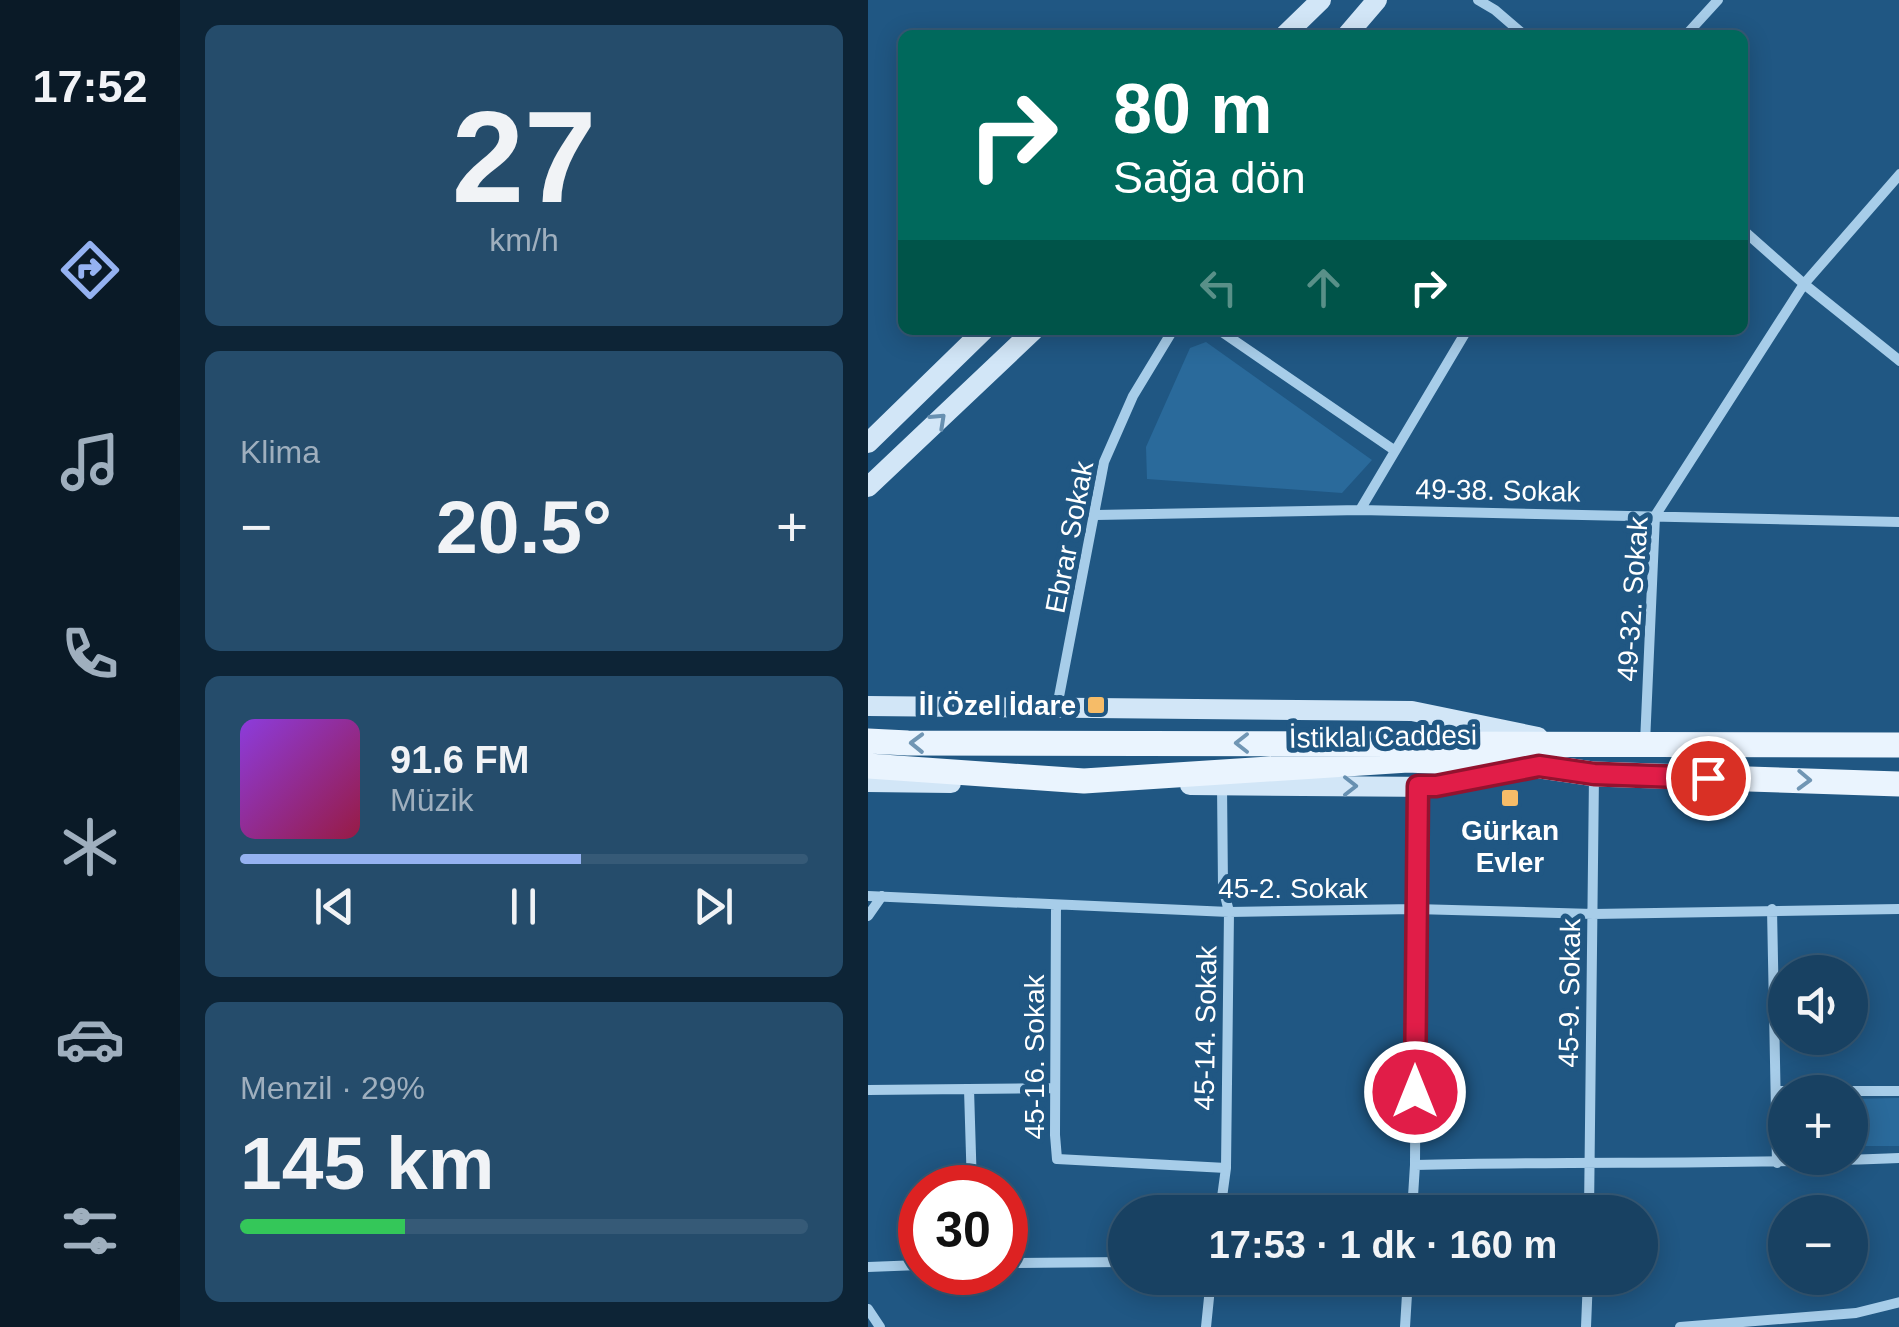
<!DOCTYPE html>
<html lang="tr">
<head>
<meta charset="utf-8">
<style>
  body { margin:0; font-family:Helvetica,sans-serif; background:#254c6b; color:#f1f3f6; height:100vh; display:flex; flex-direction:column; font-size:38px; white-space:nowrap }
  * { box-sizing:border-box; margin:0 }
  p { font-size:32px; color:#9fafbe }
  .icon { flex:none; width:55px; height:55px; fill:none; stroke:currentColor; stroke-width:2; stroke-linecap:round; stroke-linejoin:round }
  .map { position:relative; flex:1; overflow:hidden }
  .drawer { display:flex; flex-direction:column; gap:25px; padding:25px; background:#0d2436; width:688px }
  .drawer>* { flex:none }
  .banner { position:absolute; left:30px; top:30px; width:850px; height:305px; border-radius:15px; box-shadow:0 5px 25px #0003,0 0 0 2px #365a77; background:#00695c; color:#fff; overflow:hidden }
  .tools { position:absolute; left:900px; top:955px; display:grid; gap:20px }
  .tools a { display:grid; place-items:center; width:100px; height:100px; border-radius:50%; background:#184162; box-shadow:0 5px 25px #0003,0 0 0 2px #365a77; font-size:50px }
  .speed { position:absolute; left:30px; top:1165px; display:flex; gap:20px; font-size:50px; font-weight:700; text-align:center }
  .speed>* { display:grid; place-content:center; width:130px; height:130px; border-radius:50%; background:#184162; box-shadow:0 5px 25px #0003,0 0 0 2px #365a77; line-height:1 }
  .speed .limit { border:15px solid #d22; background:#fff; color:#111 }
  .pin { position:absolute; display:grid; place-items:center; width:85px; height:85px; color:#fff; margin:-42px; border:5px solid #fff; border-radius:50%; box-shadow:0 2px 10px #0007 }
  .me { position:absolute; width:110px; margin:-55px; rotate:0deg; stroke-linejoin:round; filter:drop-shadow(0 0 8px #0008) }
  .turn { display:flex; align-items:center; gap:35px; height:210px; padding:0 50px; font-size:45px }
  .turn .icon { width:130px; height:130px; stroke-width:2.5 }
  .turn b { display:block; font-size:70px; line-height:85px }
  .lanes { display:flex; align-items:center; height:95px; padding:0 50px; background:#0003; justify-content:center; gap:50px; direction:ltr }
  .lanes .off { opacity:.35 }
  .big { font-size:75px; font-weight:700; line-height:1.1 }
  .drawer .card { flex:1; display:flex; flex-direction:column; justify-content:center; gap:15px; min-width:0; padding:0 35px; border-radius:15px; background:#254c6b }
  .drawer .dial { align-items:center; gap:0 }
  .dial b { font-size:130px; line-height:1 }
  .song { display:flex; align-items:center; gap:30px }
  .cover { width:120px; height:120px; border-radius:15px; background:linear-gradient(135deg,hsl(270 70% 55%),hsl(340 70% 35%)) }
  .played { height:10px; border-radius:5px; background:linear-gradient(90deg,#95b2f1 60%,#365a77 60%) }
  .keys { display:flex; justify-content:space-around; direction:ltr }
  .heat { display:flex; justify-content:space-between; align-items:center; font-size:55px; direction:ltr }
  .charge { height:15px; border-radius:8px; background:linear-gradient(90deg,#34c759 29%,#365a77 0) }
  .trip { position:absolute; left:240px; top:1195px; width:550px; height:100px; border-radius:50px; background:#184162; box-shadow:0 5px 25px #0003,0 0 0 2px #365a77; font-weight:700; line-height:100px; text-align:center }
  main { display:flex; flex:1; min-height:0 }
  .dock { display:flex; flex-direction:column; width:180px; justify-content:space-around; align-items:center; background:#0a1a27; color:#9fafbe }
  .dock .icon { width:70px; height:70px }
  .dock .selected { color:#95b2f1 }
  .dock b { font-size:45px; color:#f1f3f6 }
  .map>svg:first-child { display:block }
</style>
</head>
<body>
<main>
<nav class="dock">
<b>17:52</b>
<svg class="icon selected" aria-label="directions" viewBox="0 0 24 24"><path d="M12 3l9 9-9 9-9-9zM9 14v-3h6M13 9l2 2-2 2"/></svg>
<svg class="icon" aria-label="music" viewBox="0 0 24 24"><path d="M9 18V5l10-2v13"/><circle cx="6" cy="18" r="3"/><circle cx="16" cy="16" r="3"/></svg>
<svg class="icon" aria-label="phone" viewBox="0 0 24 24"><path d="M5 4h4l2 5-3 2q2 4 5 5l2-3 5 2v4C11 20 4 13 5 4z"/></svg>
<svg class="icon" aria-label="climate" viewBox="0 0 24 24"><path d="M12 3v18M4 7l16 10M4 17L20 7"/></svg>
<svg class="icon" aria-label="car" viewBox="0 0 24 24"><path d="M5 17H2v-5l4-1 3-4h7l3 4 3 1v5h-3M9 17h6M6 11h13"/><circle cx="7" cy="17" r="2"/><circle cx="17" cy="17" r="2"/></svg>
<svg class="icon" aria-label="filters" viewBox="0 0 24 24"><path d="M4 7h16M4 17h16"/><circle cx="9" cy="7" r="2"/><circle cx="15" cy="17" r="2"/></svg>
</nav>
<section class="drawer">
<div class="card dial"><b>27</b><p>km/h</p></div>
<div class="card"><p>Klima</p>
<div class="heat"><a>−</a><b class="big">20.5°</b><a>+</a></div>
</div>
<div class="card">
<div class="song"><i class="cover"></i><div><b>91.6 FM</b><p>Müzik</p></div></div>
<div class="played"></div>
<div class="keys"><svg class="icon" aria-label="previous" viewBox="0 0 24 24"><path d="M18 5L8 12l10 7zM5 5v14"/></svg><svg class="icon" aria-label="pause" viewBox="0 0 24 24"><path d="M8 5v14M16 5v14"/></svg><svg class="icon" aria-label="next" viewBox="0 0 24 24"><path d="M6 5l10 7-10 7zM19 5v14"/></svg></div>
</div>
<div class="card"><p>Menzil · 29%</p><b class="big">145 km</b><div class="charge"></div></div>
</section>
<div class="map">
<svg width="1032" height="1327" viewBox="0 0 1032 1327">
  <rect width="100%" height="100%" fill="#205783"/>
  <!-- green -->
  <path fill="#2a6a9b" d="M338,342L504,460L474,493L279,479L278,447L322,348Z
    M1031,1098V1146H983V1099Z"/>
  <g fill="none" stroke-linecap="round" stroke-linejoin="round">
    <!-- street -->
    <path stroke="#a7cde9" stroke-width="10" d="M610,0L627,10L656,35
      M818,35L850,0
      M875,230L936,284L1032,361
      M351,330L526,450
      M492,510L599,330
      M228,515L492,510L1032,522
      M189,707L236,462L265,396L305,330
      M777,743L787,516L936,284L1032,174
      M0,896L361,912L547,909L725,914L1032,909
      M188,905L187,1135L189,1159L358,1168
      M904,909L909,1163
      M0,916L14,896
      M101,1089L104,1188
      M0,1090L187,1088
      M908,1091H1032
      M547,1165C709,1161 870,1165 1032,1158
      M352,1212L358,1168L361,912L355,887L354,785
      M544,1212L547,1165L549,788
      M721,1212L726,775
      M138,1263L258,1262
      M0,1267L52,1265
      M0,1309L12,1327
      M338,1327L343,1278
      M537,1327L540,1278
      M718,1327L720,1278
      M812,1327L988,1313L1032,1302"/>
    <!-- secondary -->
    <path stroke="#d2e6f7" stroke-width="20" d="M417,35L453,0
      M479,35L509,0
      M0,443L116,330
      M0,487L166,330
      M0,706L544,711L670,737
      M0,782L83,783
      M322,785L568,787L646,771"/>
    <!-- primary -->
    <path stroke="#eaf4fe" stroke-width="25" d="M0,741L40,743L1032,745
      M0,766L216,781L540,760L671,766L726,774L1032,784"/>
  </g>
  <!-- one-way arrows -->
  <defs><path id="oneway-chevron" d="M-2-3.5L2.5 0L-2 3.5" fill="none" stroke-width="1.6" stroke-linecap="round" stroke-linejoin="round" transform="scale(2.5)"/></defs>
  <g stroke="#6790b1">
    <use href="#oneway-chevron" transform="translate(71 420) rotate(-43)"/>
    <use href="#oneway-chevron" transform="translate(482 786)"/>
  </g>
  <g stroke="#7196b4">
    <use href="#oneway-chevron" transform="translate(49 743) rotate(-179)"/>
    <use href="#oneway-chevron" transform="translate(374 743) rotate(180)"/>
    <use href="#oneway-chevron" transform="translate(936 780) rotate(2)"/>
  </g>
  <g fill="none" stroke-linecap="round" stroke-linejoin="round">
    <defs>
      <path id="route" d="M547,1092L550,786H568L671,766L726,774L840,778"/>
    </defs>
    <!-- route casing -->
    <use href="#route" stroke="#92132f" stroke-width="25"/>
    <!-- route -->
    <use href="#route" stroke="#e11d48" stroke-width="18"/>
  </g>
  <!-- markers -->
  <g fill="#f6bc68" stroke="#205783" stroke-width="4">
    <rect x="218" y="695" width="20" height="20" rx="5"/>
    <rect x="632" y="788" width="20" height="20" rx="5"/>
  </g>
  <g text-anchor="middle" stroke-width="10" stroke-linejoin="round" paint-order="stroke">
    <!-- street labels -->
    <g font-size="28" fill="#fff" stroke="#205783">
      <text transform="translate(630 490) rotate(1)" y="10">49-38. Sokak</text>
      <text transform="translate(201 537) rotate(-79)" y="10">Ebrar Sokak</text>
      <text transform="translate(764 599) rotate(-86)" y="10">49-32. Sokak</text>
      <text transform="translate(515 736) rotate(-1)" y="10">İstiklal Caddesi</text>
      <text x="425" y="898">45-2. Sokak</text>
      <text transform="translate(701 993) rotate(-89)" y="10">45-9. Sokak</text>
      <text transform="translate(337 1028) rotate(-89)" y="10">45-14. Sokak</text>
      <text transform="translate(166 1057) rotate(-90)" y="10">45-16. Sokak</text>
    </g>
    <!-- poi labels -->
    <g font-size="28" font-weight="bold" fill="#fff" stroke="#205783" text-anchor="end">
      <text x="208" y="715">İl Özel İdare</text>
      <text x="642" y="840" text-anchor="middle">Gürkan<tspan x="642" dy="32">Evler</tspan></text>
    </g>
  </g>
</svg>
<div class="tools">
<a><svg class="icon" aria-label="sound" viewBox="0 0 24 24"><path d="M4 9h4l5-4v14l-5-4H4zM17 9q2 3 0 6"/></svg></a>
<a>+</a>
<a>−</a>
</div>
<div class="speed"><div class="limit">30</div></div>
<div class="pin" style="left:840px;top:778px;background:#d93025"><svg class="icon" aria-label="arrive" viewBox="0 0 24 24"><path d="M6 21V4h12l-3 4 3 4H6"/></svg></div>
<svg class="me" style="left:547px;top:1092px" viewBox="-20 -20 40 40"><circle r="17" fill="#e11d48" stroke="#fff" stroke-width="3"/><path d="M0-11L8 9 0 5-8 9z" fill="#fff"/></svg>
<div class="trip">17:53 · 1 dk · 160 m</div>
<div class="banner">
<div class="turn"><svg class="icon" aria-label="right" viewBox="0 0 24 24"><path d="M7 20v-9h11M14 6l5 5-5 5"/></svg><div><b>80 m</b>Sağa dön</div></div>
<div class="lanes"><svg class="icon off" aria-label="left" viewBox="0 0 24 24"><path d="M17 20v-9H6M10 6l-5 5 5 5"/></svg><svg class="icon off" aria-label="ahead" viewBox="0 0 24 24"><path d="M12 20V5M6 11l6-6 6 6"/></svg><svg class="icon" aria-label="right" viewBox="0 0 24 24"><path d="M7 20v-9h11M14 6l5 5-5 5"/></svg></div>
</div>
</div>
</main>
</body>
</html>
